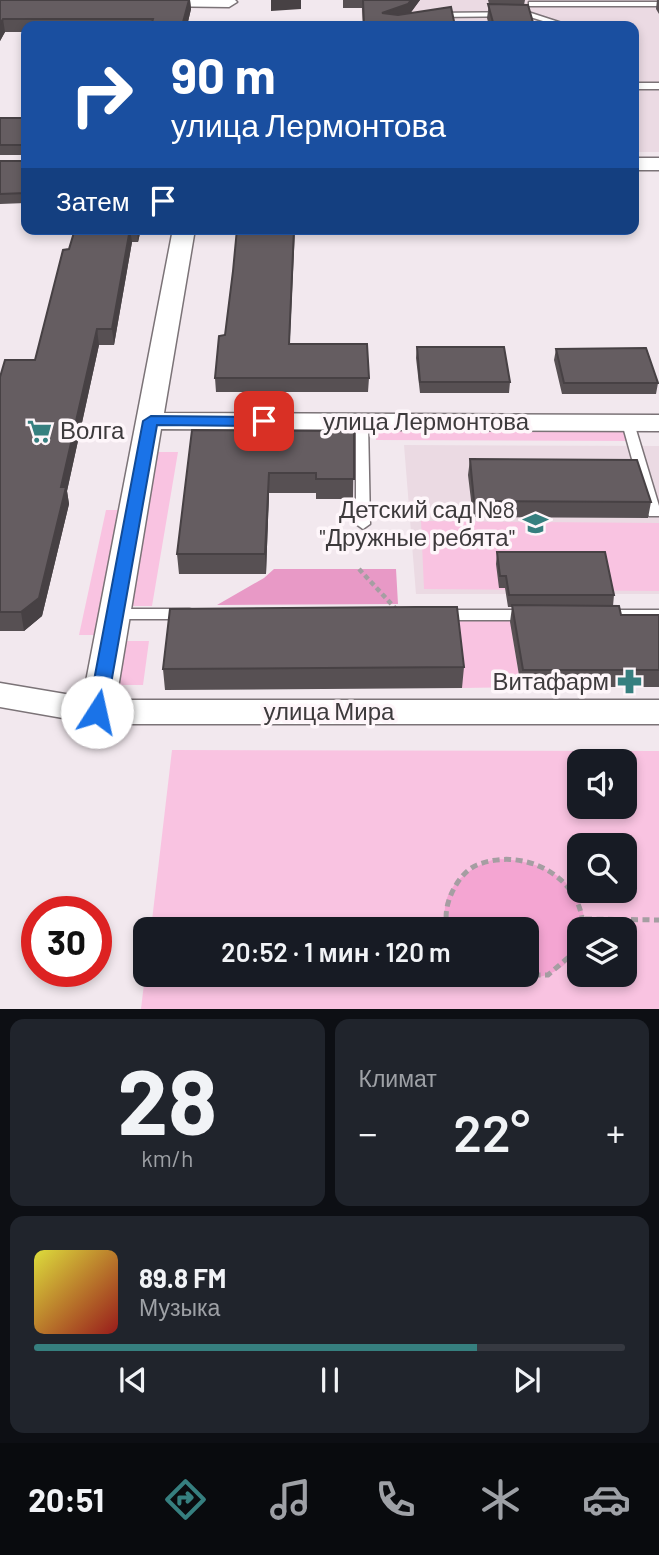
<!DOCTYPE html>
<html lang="ru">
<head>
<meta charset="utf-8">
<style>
  body { margin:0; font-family:Barlow,sans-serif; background:#20242c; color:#f1f3f6; height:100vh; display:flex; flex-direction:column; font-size:26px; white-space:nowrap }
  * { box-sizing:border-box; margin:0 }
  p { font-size:23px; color:#9ea1a6 }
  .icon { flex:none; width:38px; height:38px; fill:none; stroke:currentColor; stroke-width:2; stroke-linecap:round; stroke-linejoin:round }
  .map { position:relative; height:1009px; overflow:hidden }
  .drawer { display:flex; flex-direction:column; gap:10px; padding:10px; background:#0d0f14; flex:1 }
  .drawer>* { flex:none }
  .guide { position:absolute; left:21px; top:21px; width:618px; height:214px; border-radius:14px; box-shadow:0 4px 10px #0003; background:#1a4fa0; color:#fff; overflow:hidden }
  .fabs { position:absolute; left:567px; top:749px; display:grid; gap:14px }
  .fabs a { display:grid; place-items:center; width:70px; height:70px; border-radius:14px; background:#171b24; box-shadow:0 4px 10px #0003; font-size:35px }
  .speed { position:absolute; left:21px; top:896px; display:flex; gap:14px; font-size:35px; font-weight:700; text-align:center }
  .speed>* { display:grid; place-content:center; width:91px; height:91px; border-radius:50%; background:#171b24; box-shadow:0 4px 10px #0003; line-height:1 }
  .speed .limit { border:10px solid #d22; background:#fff; color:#111 }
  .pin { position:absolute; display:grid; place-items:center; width:60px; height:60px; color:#fff; margin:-30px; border-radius:14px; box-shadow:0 4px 10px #0006 }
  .me { position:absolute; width:77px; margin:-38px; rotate:10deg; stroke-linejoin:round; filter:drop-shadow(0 0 5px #0008) }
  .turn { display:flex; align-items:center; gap:24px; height:147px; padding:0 35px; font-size:32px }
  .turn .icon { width:91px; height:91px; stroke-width:2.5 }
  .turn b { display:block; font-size:49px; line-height:60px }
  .then { display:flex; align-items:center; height:66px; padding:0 35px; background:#0003; gap:14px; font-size:26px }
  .big { font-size:52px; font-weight:600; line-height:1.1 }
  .drawer .widget { flex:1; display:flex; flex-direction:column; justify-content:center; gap:10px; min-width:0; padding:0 24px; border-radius:14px; background:#20242c }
  .drawer .dial { align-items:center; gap:0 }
  .dial b { font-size:91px; line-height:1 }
  .song { display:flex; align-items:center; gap:21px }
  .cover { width:84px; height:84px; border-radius:10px; background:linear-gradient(135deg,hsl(60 70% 55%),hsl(0 70% 35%)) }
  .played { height:7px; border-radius:4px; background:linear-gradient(90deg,#367f7f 75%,#363941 75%) }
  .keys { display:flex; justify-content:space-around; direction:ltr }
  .heat { display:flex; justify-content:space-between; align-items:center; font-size:38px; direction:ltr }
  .drawer .tiles { flex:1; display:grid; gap:10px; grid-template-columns:1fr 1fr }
  .widget:last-child { grid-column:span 2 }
  .trip { position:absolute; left:133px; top:917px; width:406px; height:70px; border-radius:14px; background:#171b24; box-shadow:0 4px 10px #0003; font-weight:600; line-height:70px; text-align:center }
  .menu { display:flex; height:112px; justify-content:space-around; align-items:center; background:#090b0e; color:#9ea1a6 }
  .menu .icon { width:49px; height:49px }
  .menu .current { color:#367f7f }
  .menu b { font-size:32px; color:#f1f3f6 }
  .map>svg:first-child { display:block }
</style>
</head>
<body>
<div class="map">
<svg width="659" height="1009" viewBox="0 0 659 1009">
  <rect width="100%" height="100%" fill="#f2e8ee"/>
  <!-- built -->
  <path fill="#ebdae3" d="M361,0H659V152H634V26H251V23H362Z
    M404,445L659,446V594H416Z"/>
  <!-- green -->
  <path fill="#f9c3e1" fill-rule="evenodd" d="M376,429L625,430L627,441L376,440Z
    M156,452H178L152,606H127Z
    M106,510H129L104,635H79Z
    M421,521L659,523V591L424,589Z
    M413,618L538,620L512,633L521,687L462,688L456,628Z
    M114,641H149L143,685H108Z
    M172,750L659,751V1009H141L145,975H527V929H151ZM579,761H625V807H579ZM579,845H625V891H579ZM579,929H625V975H579Z"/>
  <!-- forest -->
  <path fill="#e899c6" d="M274,569H396L398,604L217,605L264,578Z"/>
  <!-- water -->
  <path fill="#f4a5d2" d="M495,859C539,859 585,879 585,929H579C579,973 535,986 498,975H527V929H448C435,893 464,869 495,859Z"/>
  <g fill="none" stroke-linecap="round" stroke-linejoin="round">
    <defs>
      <path id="service" d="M529,2H659V6H529Z
        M528,12L571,26H559L527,16L433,17L429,15L433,13Z
        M634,83H659V89H634Z
        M362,418L368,422L370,524L363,529L356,524V422Z
        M628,419L634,423L659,506V516H649L647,513L622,423Z
        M115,609H189L194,610L197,614L194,618L189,619H115L110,618L107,614L110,610Z
        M440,610H528L533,611L536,615L533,619L528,620H440L435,619L432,615L435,611Z
        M604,610H659V620L599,619L596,615L599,611Z"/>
      <path id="minor" d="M144,0H235L237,2L229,7L151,6Z
        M634,158H659V170H634Z
        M173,229H195L164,413L659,415V431L161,429L116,700H659V724H97L0,707V683L83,697Z"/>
    </defs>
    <!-- service casing -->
    <use href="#service" stroke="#7b7377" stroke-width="3"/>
    <!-- minor casing -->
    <use href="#minor" stroke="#7b7377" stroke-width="3"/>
    <!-- path-far1 -->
    <path stroke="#a59ea2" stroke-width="4.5" stroke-dasharray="5 3.5" stroke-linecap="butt" d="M359,569L396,609"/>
    <!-- path -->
    <path stroke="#a59ea2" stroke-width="5" stroke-dasharray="7 4.5" stroke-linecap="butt" d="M585,919L659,920
      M449,929C439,910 457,873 477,865C524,846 583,877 583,929
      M499,975H548L579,948"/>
    <!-- service -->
    <use href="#service" fill="#fff" fill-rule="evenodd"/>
    <!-- minor -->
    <use href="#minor" fill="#fff" fill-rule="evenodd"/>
  </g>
  <!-- wall -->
  <path fill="#575053" d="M0,0H190L191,9L187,26H26V32H5L0,41Z
    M343,0H420L410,13L455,26H363L362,8H343Z
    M488,0H525L524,5L534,26H489L487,18L489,4Z
    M657,0H659V14L656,9Z
    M0,118H26V155H0Z
    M0,161H26V203L0,204Z
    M75,229H141L138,242H132L114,345H99L67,491L69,504L42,616L24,631H0V377L35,360Z
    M290,344L369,378L368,392H216L215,378Z
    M417,347L510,382L509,393H420L416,358Z
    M556,349L658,383L656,394H562L554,360Z
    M192,430L354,431L353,499H316V493H269L266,574H179L177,554Z
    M470,459L651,502L648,518L473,517L468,475Z
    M497,552L614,595L613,606L621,615H659V687H521L510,622L512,607H508L505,588H499L496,564Z
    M464,667L462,688L165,690L163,669Z"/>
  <!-- shaded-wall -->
  <path fill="#474144" d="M189,0H190L191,9L187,26H182Z
    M271,0H301V9L271,11Z
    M411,0H420L407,18L382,13Z
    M3,19L5,32L0,41V24Z
    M130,229L132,242L114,345L112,329Z
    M137,229H141L138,242Z
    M294,229H295L289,358V344Z
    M97,329L99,345L67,491L69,504L42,616L24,631L21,612L61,487Z
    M269,473V493L266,574L265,554Z"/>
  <!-- building -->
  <path fill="#655d61" stroke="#474144" stroke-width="2" d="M0,0H189L182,26H151L153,19H3L0,24Z
    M363,0H411L408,4L382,13L398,15L451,7L455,26H364Z
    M488,4L528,5L534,26H494Z
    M0,118H26V145H0Z
    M0,161H26V193L0,194Z
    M75,229H130L112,329H97L61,487H66L39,598L21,612H0V377L5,360H35L63,250L69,249Z
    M237,229H294L289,344H367L369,378H215L219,336L225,335L233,271Z
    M417,347H504L510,382H420Z
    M646,348L658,383H564L556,349Z
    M192,430L354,431V479H316V473H269L265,554H177Z
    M470,459L637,460L651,502L474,501Z
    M497,552H605L614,595H509L506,576H500Z
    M512,605L619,606L621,615H659V670H523Z
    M416,607H457L464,667L163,669L170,609Z"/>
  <!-- route -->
  <path fill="#1a73e8" stroke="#114b97" stroke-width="2" d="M151,416L264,417L272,421L264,426L157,425L106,712L97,719L88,712L143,421Z"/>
  <!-- icons -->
  <defs>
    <symbol id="supermarket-bare" viewBox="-9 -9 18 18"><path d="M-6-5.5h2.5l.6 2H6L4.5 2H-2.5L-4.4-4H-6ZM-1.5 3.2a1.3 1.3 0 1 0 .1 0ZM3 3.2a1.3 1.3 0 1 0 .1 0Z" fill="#367f7f" stroke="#fef6fa" stroke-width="2.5" paint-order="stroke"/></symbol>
    <symbol id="school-bare" viewBox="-9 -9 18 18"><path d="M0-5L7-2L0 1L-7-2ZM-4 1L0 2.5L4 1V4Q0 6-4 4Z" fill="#367f7f" stroke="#fef6fa" stroke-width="2.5" paint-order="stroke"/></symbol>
    <symbol id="pharmacy-bare" viewBox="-9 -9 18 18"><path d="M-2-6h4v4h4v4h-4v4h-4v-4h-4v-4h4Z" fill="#367f7f" stroke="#fef6fa" stroke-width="2.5" paint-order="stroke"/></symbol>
  </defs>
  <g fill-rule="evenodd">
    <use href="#supermarket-bare" x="22" y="414" width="35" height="35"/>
    <use href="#school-bare" x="518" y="506" width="35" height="35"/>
    <use href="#pharmacy-bare" x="612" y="664" width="35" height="35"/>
  </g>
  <g text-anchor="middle" stroke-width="7" stroke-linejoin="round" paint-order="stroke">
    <!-- street labels -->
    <g font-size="24" fill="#3d3a3c" stroke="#fef6fa">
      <text x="426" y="430">улица Лермонтова</text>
      <text x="329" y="720">улица Мира</text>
    </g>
    <!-- poi labels -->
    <g font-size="24" fill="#3d3a3c" stroke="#fef6fa" text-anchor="end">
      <text x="60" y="439" text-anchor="start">Волга</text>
      <text x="515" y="518">Детский сад №8<tspan x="515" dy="28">"Дружные ребята"</tspan></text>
      <text x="609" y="690">Витафарм</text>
    </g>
  </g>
</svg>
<div class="fabs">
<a><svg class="icon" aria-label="sound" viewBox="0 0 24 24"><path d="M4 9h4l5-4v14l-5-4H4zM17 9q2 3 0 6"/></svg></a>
<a><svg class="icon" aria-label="search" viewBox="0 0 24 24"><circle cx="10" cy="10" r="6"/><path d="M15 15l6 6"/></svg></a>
<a><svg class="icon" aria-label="layers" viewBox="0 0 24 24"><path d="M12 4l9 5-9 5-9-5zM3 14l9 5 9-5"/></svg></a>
</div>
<div class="speed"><div class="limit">30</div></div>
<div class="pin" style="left:264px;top:421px;background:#d93025"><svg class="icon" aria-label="arrive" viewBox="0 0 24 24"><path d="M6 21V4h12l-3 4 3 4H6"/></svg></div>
<svg class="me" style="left:97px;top:712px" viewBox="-20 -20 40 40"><circle r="19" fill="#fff"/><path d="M0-13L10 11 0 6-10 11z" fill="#1a73e8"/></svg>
<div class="trip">20:52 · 1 мин · 120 m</div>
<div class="guide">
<div class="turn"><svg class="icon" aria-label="right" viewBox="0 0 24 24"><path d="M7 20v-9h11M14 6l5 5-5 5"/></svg><div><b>90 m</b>улица Лермонтова</div></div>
<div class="then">Затем<svg class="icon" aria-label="arrive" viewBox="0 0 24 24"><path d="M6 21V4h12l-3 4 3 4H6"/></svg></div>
</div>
</div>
<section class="drawer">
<div class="tiles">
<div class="widget dial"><b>28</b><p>km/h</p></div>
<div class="widget"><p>Климат</p>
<div class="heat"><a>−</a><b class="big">22°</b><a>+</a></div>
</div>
<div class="widget">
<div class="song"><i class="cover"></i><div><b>89.8 FM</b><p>Музыка</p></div></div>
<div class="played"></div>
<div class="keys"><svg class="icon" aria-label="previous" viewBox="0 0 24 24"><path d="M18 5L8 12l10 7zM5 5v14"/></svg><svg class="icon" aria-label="pause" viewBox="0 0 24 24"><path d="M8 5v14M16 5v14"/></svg><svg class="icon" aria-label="next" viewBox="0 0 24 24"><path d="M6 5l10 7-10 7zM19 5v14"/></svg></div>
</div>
</div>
</section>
<nav class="menu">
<b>20:51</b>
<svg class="icon current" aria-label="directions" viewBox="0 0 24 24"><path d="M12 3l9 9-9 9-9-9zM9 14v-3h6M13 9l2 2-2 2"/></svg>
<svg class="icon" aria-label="music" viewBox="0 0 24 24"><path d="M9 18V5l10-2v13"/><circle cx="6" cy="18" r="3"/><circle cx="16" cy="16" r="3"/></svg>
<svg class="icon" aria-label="phone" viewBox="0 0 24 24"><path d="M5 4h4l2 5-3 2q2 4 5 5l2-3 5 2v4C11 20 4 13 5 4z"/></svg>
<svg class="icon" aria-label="climate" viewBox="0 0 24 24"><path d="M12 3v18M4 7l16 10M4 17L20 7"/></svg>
<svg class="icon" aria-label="car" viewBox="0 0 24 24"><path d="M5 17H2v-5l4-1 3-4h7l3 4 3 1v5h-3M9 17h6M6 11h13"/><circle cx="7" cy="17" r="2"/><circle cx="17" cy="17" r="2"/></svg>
</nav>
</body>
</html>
